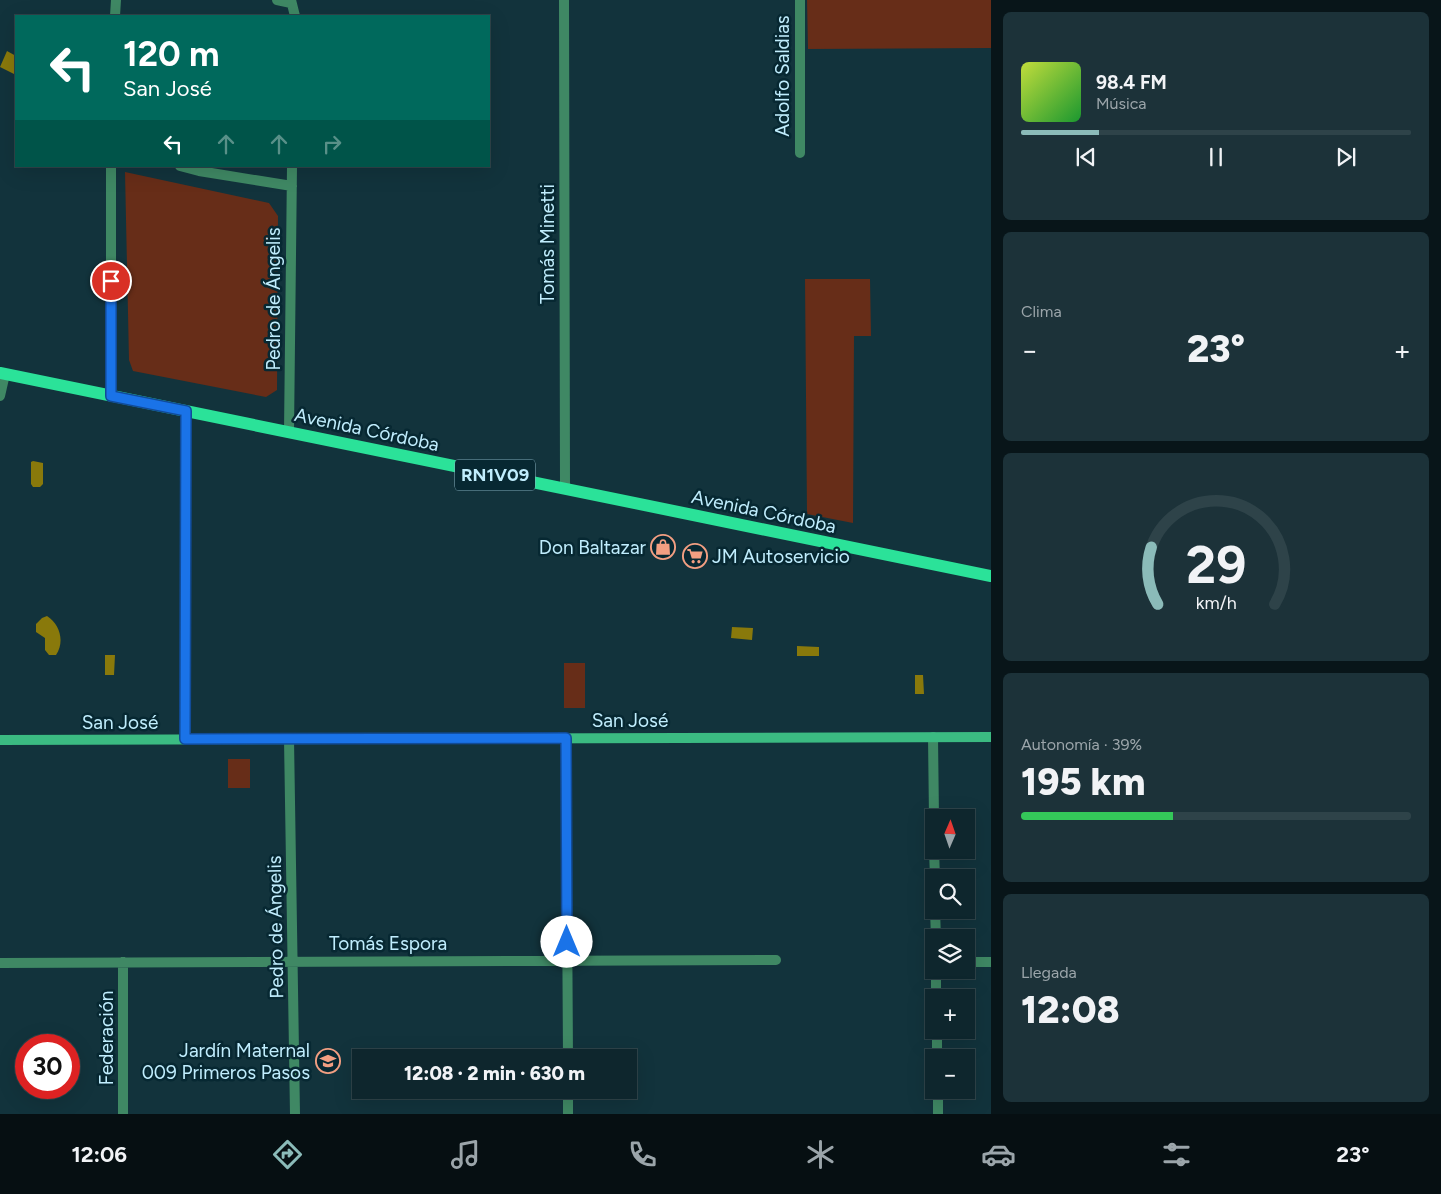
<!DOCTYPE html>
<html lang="es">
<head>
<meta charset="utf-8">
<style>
  body { margin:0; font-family:Figtree,sans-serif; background:#1c3239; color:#f1f3f6; height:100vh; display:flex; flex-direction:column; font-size:19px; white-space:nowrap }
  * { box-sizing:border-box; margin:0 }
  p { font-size:16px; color:#9ba5aa }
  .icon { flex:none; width:28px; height:28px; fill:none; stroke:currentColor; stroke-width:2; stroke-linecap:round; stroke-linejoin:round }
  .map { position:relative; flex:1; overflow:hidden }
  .side { display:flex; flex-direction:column; gap:12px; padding:12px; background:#081519; width:450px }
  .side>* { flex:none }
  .hud { position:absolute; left:15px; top:15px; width:475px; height:152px; border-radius:0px; box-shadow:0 5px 20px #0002,0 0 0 1px #2e4349; background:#00695c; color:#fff; overflow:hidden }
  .needle { width:32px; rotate:2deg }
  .fabs { position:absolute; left:925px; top:809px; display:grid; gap:10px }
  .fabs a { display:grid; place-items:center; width:50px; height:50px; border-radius:0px; background:#0e262d; box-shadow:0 5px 20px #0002,0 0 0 1px #2e4349; font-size:25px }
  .speed { position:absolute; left:15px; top:1034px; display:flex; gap:10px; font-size:25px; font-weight:700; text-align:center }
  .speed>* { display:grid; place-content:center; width:65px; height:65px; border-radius:50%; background:#0e262d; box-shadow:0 5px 20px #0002,0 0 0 1px #2e4349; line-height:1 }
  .speed .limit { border:8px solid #d22; background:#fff; color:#111 }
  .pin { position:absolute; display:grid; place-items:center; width:42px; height:42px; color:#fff; margin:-21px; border:2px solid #fff; border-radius:50%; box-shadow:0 1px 5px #0007 }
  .me { position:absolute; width:55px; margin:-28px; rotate:0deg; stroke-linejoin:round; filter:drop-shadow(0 0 4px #0008) }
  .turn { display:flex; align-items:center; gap:18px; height:105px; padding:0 25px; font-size:22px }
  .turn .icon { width:65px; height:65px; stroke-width:2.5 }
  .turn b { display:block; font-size:35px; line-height:42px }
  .lanes { display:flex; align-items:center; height:48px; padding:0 25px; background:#0003; justify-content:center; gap:25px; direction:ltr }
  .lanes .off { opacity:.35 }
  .big { font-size:38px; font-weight:800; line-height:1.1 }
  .side .card { flex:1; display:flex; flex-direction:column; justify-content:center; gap:8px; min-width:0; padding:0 18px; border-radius:8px; background:#1c3239 }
  .side .dial { align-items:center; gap:0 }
  .dial svg { height:130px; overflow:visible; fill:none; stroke:#2e4349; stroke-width:7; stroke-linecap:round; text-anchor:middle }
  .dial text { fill:#f1f3f6; stroke:none }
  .song { display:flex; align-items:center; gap:15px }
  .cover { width:60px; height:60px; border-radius:8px; background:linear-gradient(135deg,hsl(70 70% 55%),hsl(130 70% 35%)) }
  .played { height:5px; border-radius:2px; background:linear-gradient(90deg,#8bbbb9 20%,#2e4349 20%) }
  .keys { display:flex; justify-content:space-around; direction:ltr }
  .heat { display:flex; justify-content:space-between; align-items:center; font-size:28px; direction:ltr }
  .charge { height:8px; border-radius:4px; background:linear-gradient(90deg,#34c759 39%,#2e4349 0) }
  .trip { position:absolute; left:352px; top:1049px; width:285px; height:50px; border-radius:0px; background:#0e262d; box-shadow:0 5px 20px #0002,0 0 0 1px #2e4349; font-weight:800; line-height:50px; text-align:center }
  .menu { display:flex; height:80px; justify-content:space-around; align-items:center; background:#060f12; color:#9ba5aa }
  .menu .icon { width:35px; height:35px }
  .menu .on { color:#8bbbb9 }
  .menu b { font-size:22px; color:#f1f3f6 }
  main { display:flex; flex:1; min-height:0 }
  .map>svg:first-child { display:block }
</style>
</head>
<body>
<main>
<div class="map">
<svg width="991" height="1114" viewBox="0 0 991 1114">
  <rect width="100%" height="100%" fill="#12333c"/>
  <!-- green -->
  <path fill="#672d18" d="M807,0H991V48L808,49Z
    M125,172L269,203L278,216L277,390L266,397L133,371L129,360Z
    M805,279H870L871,336H854L853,523L807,514Z
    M564,663H585V708H564Z
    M228,759H250V788H228Z"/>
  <!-- water -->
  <path fill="#89790b" d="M7,51L16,56V75L0,67Z
    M33,461L43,463V484L40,487H33L31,484V462Z
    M47,616C60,624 65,642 56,655H49L45,650V638L36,632V624L42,618Z
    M732,627L753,628L752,640L731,638Z
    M797,646L819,647V656H797Z
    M105,655H115L114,675H105Z
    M915,675H923L924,694H915Z"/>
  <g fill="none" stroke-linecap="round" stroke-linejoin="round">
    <!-- street -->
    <path stroke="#3f8864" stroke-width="10" d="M277,0L291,3
      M291,0L295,16
      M564,0L565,489
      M800,0V153
      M115,16L116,0
      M180,166L199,171L292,186
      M0,396L5,374
      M111,396V166
      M289,432L292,166
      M933,737L934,818
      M566,738L568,1058
      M185,739L186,411
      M289,739L295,1114
      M934,850L935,878
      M935,910L936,938
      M123,962V1114
      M966,962H991
      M0,963L776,960
      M936,970V998
      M937,1030V1058
      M568,1090V1114
      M938,1090V1114"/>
    <!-- secondary -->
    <path stroke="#3bbb82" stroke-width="10" d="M0,740L991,737"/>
    <!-- primary -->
    <path stroke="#2be299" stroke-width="12" d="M0,373L991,576"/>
  </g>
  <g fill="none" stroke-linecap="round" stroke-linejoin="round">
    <defs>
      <path id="route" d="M111,281V396L186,411L185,739L566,738L567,942"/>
    </defs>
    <!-- route casing -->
    <use href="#route" stroke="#114b97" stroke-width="12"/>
    <!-- route -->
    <use href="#route" stroke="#1a73e8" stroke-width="9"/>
  </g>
  <!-- icons -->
  <defs>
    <symbol id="shop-ring" viewBox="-11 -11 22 22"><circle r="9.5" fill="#072832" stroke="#f39f82" stroke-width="1.5"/><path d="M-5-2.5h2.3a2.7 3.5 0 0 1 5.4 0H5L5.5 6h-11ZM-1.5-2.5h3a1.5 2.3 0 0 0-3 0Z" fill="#f39f82"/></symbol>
    <symbol id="supermarket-ring" viewBox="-11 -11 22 22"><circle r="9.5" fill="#072832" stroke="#f39f82" stroke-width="1.5"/><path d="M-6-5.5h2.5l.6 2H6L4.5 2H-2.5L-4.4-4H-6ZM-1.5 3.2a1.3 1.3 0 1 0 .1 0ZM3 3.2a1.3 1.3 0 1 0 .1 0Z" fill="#f39f82"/></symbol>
    <symbol id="school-ring" viewBox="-11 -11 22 22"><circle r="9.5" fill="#072832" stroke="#f39f82" stroke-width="1.5"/><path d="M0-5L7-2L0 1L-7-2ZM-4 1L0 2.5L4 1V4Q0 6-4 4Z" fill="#f39f82"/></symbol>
  </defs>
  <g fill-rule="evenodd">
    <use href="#shop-ring" x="649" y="533" width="28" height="28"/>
    <use href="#supermarket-ring" x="681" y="542" width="28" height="28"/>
    <use href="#school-ring" x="314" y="1047" width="28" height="28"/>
  </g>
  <g text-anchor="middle" stroke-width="5" stroke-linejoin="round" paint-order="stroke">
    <!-- shield labels -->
    <rect fill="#072832" stroke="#88b2c0" stroke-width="1" x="455" y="459.5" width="80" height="31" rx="4"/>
    <g font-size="18" font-weight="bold" fill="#c0edfd">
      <text x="495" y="481">RN1V09</text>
    </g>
    <!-- street labels -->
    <g font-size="19" fill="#c0edfd" stroke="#072832">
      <text transform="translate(782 76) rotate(-90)" y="7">Adolfo Saldias</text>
      <text transform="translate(547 244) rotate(-90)" y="7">Tomás Minetti</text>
      <text transform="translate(273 299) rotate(-90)" y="7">Pedro de Ángelis</text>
      <text transform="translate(367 429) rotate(12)" y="7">Avenida Córdoba</text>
      <text transform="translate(764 511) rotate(12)" y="7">Avenida Córdoba</text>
      <text x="630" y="727">San José</text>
      <text x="120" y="729">San José</text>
      <text transform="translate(275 927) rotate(-91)" y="7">Pedro de Ángelis</text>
      <text x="388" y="950">Tomás Espora</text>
      <text transform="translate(106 1038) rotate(-90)" y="7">Federación</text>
    </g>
    <!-- poi labels -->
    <g font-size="19" fill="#c0edfd" stroke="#072832" text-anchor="end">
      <text x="646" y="554">Don Baltazar</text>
      <text x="712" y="563" text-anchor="start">JM Autoservicio</text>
      <text x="310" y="1057">Jardín Maternal<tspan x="310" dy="22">009 Primeros Pasos</tspan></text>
    </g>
  </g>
</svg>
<div class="fabs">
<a><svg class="needle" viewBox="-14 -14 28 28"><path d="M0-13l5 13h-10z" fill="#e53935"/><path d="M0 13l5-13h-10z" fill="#9ba5aa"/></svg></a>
<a><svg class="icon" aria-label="search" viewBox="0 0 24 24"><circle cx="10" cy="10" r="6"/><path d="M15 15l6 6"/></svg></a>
<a><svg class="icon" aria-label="layers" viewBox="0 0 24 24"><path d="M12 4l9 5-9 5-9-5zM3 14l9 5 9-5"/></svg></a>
<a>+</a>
<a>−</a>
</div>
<div class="speed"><div class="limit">30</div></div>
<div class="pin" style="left:111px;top:281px;background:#d93025"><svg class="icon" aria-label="arrive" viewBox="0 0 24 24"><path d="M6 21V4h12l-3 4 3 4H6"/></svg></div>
<svg class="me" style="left:567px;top:942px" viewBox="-20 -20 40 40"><circle r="19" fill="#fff"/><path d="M0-13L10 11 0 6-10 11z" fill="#1a73e8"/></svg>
<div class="trip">12:08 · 2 min · 630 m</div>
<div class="hud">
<div class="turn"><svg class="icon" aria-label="left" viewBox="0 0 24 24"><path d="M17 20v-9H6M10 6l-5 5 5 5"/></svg><div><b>120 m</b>San José</div></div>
<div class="lanes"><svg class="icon" aria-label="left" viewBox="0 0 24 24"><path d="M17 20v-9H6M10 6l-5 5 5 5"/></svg><svg class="icon off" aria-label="ahead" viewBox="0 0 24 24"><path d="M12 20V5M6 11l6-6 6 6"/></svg><svg class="icon off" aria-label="ahead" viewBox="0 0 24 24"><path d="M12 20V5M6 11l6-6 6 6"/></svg><svg class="icon off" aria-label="right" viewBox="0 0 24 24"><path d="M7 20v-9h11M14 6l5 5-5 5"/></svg></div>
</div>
</div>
<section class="side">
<div class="card">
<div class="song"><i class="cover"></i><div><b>98.4 FM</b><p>Música</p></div></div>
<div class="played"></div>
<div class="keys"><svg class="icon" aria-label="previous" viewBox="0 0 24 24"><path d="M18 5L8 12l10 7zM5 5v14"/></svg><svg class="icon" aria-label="pause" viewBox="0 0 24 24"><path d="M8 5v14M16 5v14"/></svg><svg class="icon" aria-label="next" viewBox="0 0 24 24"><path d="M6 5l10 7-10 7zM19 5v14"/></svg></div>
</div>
<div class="card"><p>Clima</p>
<div class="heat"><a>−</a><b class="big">23°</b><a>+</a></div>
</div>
<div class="card dial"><svg viewBox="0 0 100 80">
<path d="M14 69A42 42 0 1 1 86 69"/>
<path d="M14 69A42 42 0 0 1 10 34" stroke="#8bbbb9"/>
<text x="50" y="56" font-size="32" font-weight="700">29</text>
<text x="50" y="72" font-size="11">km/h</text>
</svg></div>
<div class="card"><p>Autonomía · 39%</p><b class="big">195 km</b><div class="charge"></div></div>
<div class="card"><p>Llegada</p><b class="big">12:08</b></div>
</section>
</main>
<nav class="menu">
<b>12:06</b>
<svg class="icon on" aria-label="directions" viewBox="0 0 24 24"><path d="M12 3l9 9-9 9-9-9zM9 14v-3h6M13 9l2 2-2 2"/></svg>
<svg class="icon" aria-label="music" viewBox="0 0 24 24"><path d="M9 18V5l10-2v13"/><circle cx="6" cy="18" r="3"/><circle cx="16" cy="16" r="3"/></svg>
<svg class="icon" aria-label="phone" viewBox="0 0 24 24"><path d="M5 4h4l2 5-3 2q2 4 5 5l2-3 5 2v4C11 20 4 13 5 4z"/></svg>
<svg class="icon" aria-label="climate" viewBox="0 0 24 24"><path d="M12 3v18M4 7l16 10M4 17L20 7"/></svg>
<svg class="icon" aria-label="car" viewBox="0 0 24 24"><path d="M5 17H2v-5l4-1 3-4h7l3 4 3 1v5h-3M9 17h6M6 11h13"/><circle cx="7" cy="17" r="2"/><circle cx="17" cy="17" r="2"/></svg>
<svg class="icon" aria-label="filters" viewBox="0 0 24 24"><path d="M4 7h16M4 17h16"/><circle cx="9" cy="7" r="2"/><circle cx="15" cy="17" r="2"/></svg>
<b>23°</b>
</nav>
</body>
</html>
